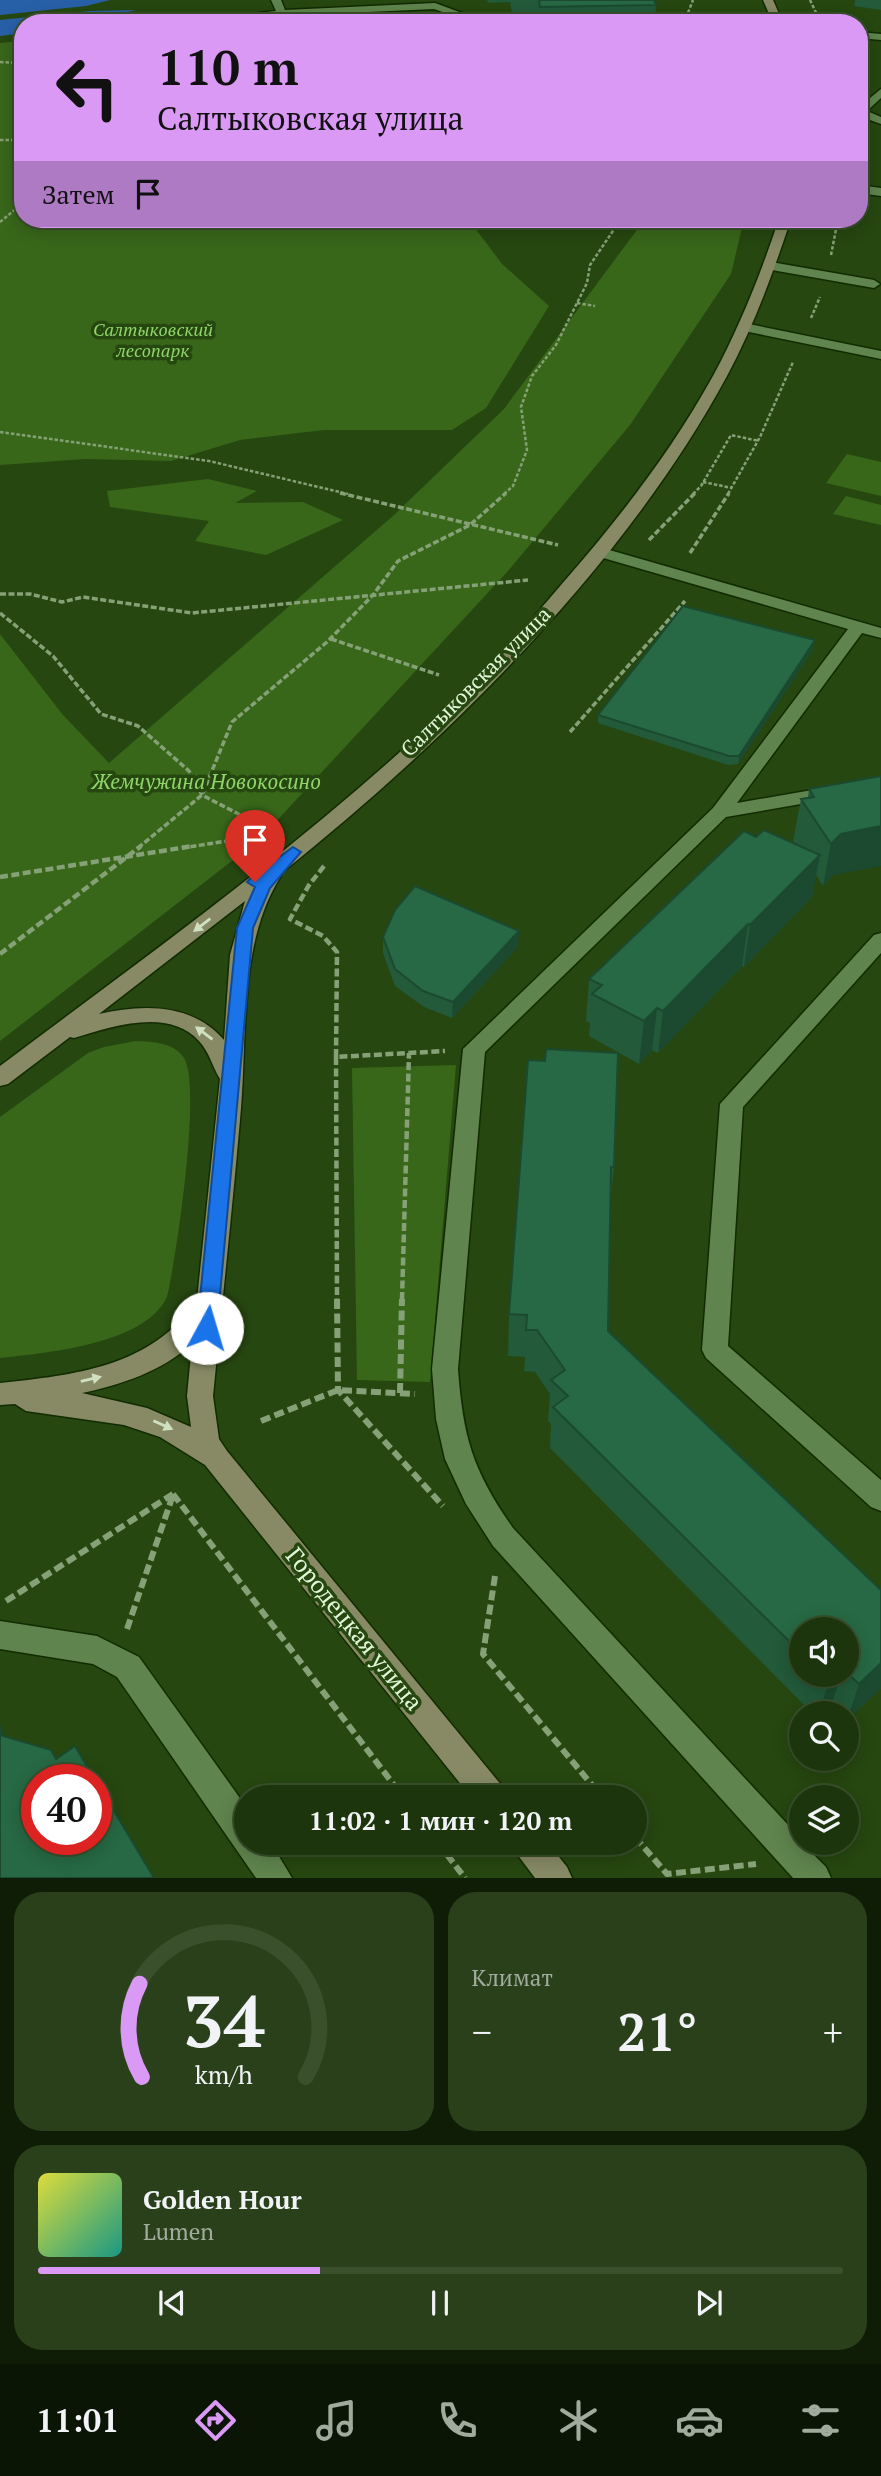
<!DOCTYPE html>
<html lang="ru">
<head>
<meta charset="utf-8">
<style>
  body { margin:0; font-family:"PT Serif",serif; background:#29401a; color:#f1f3f6; height:100vh; display:flex; flex-direction:column; font-size:26px; white-space:nowrap }
  * { box-sizing:border-box; margin:0 }
  p { font-size:23px; color:#a0ab9d }
  .icon { flex:none; width:38px; height:38px; fill:none; stroke:currentColor; stroke-width:2; stroke-linecap:round; stroke-linejoin:round }
  .map { position:relative; height:1878px; overflow:hidden }
  .drawer { display:flex; flex-direction:column; gap:14px; padding:14px; background:#0f1d07; flex:1 }
  .drawer>* { flex:none }
  .guide { position:absolute; left:14px; top:14px; width:854px; height:214px; border-radius:28px; box-shadow:0 4px 18px #0003,0 0 0 2px #3a502d; background:#db99f6; color:#111; overflow:hidden }
  .buttons { position:absolute; left:789px; top:1617px; display:grid; gap:14px }
  .buttons a { display:grid; place-items:center; width:70px; height:70px; border-radius:50%; background:#1c350c; box-shadow:0 4px 18px #0003,0 0 0 2px #3a502d; font-size:35px }
  .speed { position:absolute; left:21px; top:1764px; display:flex; gap:14px; font-size:35px; font-weight:700; text-align:center }
  .speed>* { display:grid; place-content:center; width:91px; height:91px; border-radius:50%; background:#1c350c; box-shadow:0 4px 18px #0003,0 0 0 2px #3a502d; line-height:1 }
  .speed .limit { border:10px solid #d22; background:#fff; color:#111 }
  .pin { position:absolute; display:grid; place-items:center; width:60px; height:60px; color:#fff; margin:-72px -30px; border-radius:50% 50% 50% 0; rotate:-45deg; box-shadow:0 0 7px #0007 }
  .pin .icon { rotate:45deg }
  .me { position:absolute; width:77px; margin:-38px; rotate:6deg; stroke-linejoin:round; filter:drop-shadow(0 0 5px #0008) }
  .turn { display:flex; align-items:center; gap:24px; height:147px; padding:0 28px; font-size:32px }
  .turn .icon { width:91px; height:91px; stroke-width:2.5 }
  .turn b { display:block; font-size:49px; line-height:60px }
  .then { display:flex; align-items:center; height:66px; padding:0 28px; background:#0003; gap:14px; font-size:26px }
  .big { font-size:52px; font-weight:700; line-height:1.1 }
  .drawer .widget { flex:1; display:flex; flex-direction:column; justify-content:center; gap:10px; min-width:0; padding:0 24px; border-radius:28px; background:#29401a }
  .drawer .dial { align-items:center; gap:0 }
  .dial svg { height:182px; overflow:visible; fill:none; stroke:#3a502d; stroke-width:7; stroke-linecap:round; text-anchor:middle }
  .dial text { fill:#f1f3f6; stroke:none }
  .song { display:flex; align-items:center; gap:21px }
  .cover { width:84px; height:84px; border-radius:10px; background:linear-gradient(135deg,hsl(60 70% 55%),hsl(170 70% 35%)) }
  .played { height:7px; border-radius:4px; background:linear-gradient(90deg,#db99f6 35%,#3a502d 35%) }
  .keys { display:flex; justify-content:space-around; direction:ltr }
  .heat { display:flex; justify-content:space-between; align-items:center; font-size:38px; direction:ltr }
  .drawer .tiles { flex:1; display:grid; gap:14px; grid-template-columns:1fr 1fr }
  .widget:last-child { grid-column:span 2 }
  .trip { position:absolute; left:234px; top:1785px; width:413px; height:70px; border-radius:35px; background:#1c350c; box-shadow:0 4px 18px #0003,0 0 0 2px #3a502d; font-weight:700; line-height:70px; text-align:center }
  .dock { display:flex; height:112px; justify-content:space-around; align-items:center; background:#0b1505; color:#a0ab9d }
  .dock .icon { width:49px; height:49px }
  .dock .active { color:#db99f6 }
  .dock b { font-size:32px; color:#f1f3f6 }
  .map>svg:first-child { display:block }
</style>
</head>
<body>
<div class="map">
<svg width="881" height="1878" viewBox="0 0 881 1878">
  <rect width="100%" height="100%" fill="#264710"/>
  <!-- green -->
  <path fill="#38671a" d="M23,41V219H497L475,228L502,264L549,306L486,408L452,430H324L240,440L171,461L85,459L0,465V43Z
    M645,219H744L731,274L630,425L508,571L259,840L0,1041V634L63,715L109,763L394,515L504,409Z
    M847,454L881,462V496L826,483Z
    M208,479L257,491L235,503L303,502L343,520L266,555L195,541L209,521L110,507L107,491Z
    M846,496L881,505V525L833,514Z
    M136,1041C152,1042 174,1042 184,1058C202,1087 176,1259 167,1297C145,1344 47,1353 0,1358V1117L88,1053L104,1047Z
    M456,1065L430,1382L357,1380L352,1068Z"/>
  <!-- water -->
  <path fill="#2860a7" d="M0,0H110L86,6L0,15Z
    M136,10L107,17H141L108,23H23V33L0,36V20L90,11Z"/>
  <g fill="none" stroke-linecap="round" stroke-linejoin="round">
    <defs>
      <path id="lane" d="M271,0H281L285,10L435,3L489,23H474L434,9L258,17V13L276,11Z
        M859,32L881,34V40L859,38Z
        M881,89V98L867,111L881,117V124L859,116V107Z
        M859,185L881,188V196L859,193Z
        M771,262L874,280L880,284L874,288L766,269V263Z
        M744,323L881,351V359L739,330V324Z
        M599,547L881,628V638L862,633L737,803L881,778V790L726,817L485,1052L458,1369C463,1438 473,1471 513,1528L802,1840V1843L826,1867L831,1878H793L493,1546L466,1504L445,1459L436,1419L432,1369L463,1049L713,808L848,629L593,555L591,552Z
        M881,933V953L743,1107L728,1346L881,1480V1511L871,1507L706,1358L702,1350L720,1104L874,935Z
        M0,1621L97,1636L139,1657L247,1808V1843H271L292,1878H256L117,1677L93,1664L0,1649Z"/>
      <path id="secondary" d="M763,0H773L783,23H773Z
        M779,219H791C773,273 754,326 727,376C625,565 447,741 280,874L281,876C237,945 248,1040 240,1120C232,1212 222,1304 213,1396L219,1439L227,1451L502,1786L507,1797H471L205,1465L160,1437L124,1425L26,1411L15,1404L0,1405V1383C75,1375 152,1367 197,1300L220,1079C212,1066 210,1053 199,1041C168,1007 111,1027 74,1038L70,1037L8,1084L0,1086V1066C149,954 301,846 437,718C481,676 522,631 561,585C618,520 671,452 713,376C740,326 761,273 779,219ZM245,901L230,955L224,1040C192,1003 143,1004 99,1014ZM192,1344L187,1396L191,1427L147,1408L82,1393C121,1385 162,1371 192,1344Z
        M512,1843H548L567,1867L572,1878H535L517,1854Z"/>
    </defs>
    <!-- lane casing -->
    <use href="#lane" stroke="#122b02" stroke-width="3"/>
    <!-- secondary casing -->
    <use href="#secondary" stroke="#122b02" stroke-width="3"/>
    <!-- path-far3 -->
    <path stroke="#86a177" stroke-width="2.5" stroke-dasharray="3.5 2" stroke-linecap="butt" d="M810,0L821,23
      M684,18L750,17
      M684,23L693,0
      M0,62L23,63
      M0,140H23
      M0,222L23,203
      M831,255L838,219
      M577,303L595,306
      M811,318L820,297
      M0,432L209,461L348,494
      M703,482L732,488
      M504,494L513,486L527,450L521,407L532,376L556,345L587,283L590,265L621,219
      M693,494L701,486L731,435L759,441
      M728,494L760,437L793,362"/>
    <!-- path-far2 -->
    <path stroke="#86a177" stroke-width="3.5" stroke-dasharray="6 2.5" stroke-linecap="butt" d="M340,493L558,545
      M649,540L695,493
      M690,553L729,493
      M0,594H30L62,602L83,597L192,613L528,580
      M0,613L53,656L101,714L138,726L189,771L202,795L275,833
      M331,639L439,675
      M570,732L685,601
      M138,848L202,795L232,722L327,642L373,595L398,561L470,525L506,493
      M182,848L272,834"/>
    <!-- path-far1 -->
    <path stroke="#86a177" stroke-width="4.5" stroke-dasharray="8 3.5" stroke-linecap="butt" d="M324,866L309,885L290,919L323,936L337,952L336,1057L445,1051
      M0,877L193,846
      M0,954L141,846
      M336,1057L337,1300
      M402,1300L409,1053"/>
    <!-- path -->
    <path stroke="#86a177" stroke-width="6" stroke-dasharray="10 4.5" stroke-linecap="butt" d="M337,1299L338,1390L443,1506
      M400,1393L402,1299
      M261,1421L338,1390L415,1394
      M173,1494L403,1797
      M495,1576L483,1654L602,1797
      M6,1601L173,1494
      M127,1629L173,1495
      M635,1837L667,1874L756,1864
      M438,1843L465,1878"/>
    <!-- lane -->
    <use href="#lane" fill="#5f844d" fill-rule="evenodd"/>
    <!-- secondary -->
    <use href="#secondary" fill="#878a65" fill-rule="evenodd"/>
  </g>
  <!-- wall -->
  <path fill="#225a3a" fill-rule="evenodd" d="M487,0H654L656,5L655,21L540,23L537,13H512L510,2L488,3Z
    M855,0H881V10L854,6Z
    M813,649L738,764L728,765L598,723V715Z
    M881,776L833,875L823,886L816,875L812,897L744,967L742,966L658,1053L652,1050L639,1064L589,1036L590,1023L586,1021L589,979L756,837L796,844L793,841L801,799L808,798L809,789Z
    M383,937L518,947L452,1018L424,1007L395,986L383,953Z
    M528,1060L614,1167L610,1206L608,1331L881,1590V1688L847,1720V1713H838L831,1706L823,1713H812L550,1448L551,1424L548,1421L550,1394L535,1372L524,1371L525,1357L508,1356L509,1314ZM802,1629H847V1675H802Z"/>
  <!-- shaded-wall -->
  <path fill="#1b4a30" d="M815,640L813,649L738,764L739,756Z
    M881,826V866L833,875L823,886L831,844L841,834Z
    M820,855L812,897L744,967L750,925Z
    M748,924L742,966L658,1053L663,1011Z
    M519,931L518,947L452,1018L453,1002Z
    M657,1008L652,1050L639,1064L644,1021Z
    M881,1663V1688L847,1720L859,1684Z
    M836,1675H841L831,1706L823,1713H819L829,1681Z
    M0,1724L11,1753L0,1754Z"/>
  <!-- building -->
  <path fill="#276944" stroke="#1b4a30" stroke-width="2" d="M539,0H654L656,5L540,7Z
    M683,606L815,640L739,756H729L598,715Z
    M881,776V826L841,834L831,844L801,799L814,797L809,789Z
    M764,830L820,855L750,925L748,924L663,1011L657,1008L644,1021L592,994L602,985L589,979L744,831L756,837Z
    M415,886L519,931L453,1002L423,991L395,969L383,937L395,910Z
    M546,1049L618,1053L614,1167H611L608,1331L881,1590V1663L859,1684L847,1673V1629H802V1654L553,1407L568,1396L551,1380L565,1370L537,1330H526L527,1315L509,1314L528,1060L545,1061Z
    M822,1675H836L829,1681Z
    M0,1735L51,1750L56,1759L75,1746L95,1780H37V1839H96V1781L154,1878H0Z"/>
  <!-- one-way arrows -->
  <defs><path id="oneway-solid" d="M-6-.8H1V-3.2L6.5 0L1 3.2V.8H-6Z" transform="scale(1.75)"/></defs>
  <g fill="#d0e1c2">
    <use href="#oneway-solid" transform="translate(202 925) rotate(142)"/>
    <use href="#oneway-solid" transform="translate(204 1033) rotate(-143)"/>
    <use href="#oneway-solid" transform="translate(91 1379) rotate(-13)"/>
    <use href="#oneway-solid" transform="translate(163 1425) rotate(24)"/>
  </g>
  <!-- route -->
  <path fill="#1a73e8" stroke="#114b97" stroke-width="2" d="M293,847L301,852L270,888L253,928L217,1328L214,1334L207,1337L200,1334L197,1328L237,928L255,887L247,882L250,879Z"/>
  <g text-anchor="middle" stroke-width="7" stroke-linejoin="round" paint-order="stroke">
    <!-- far-park labels -->
    <g font-size="18" font-style="italic" fill="#8fd56a" stroke="#264710">
      <text x="153" y="336">Салтыковский<tspan x="153" dy="21">лесопарк</tspan></text>
    </g>
    <!-- street labels -->
    <g font-size="21" fill="#e2f7d9" stroke="#264710">
      <text transform="translate(476 682) rotate(-45)" y="7">Салтыковская улица</text>
    </g>
    <!-- park labels -->
    <g font-size="21" font-style="italic" fill="#8fd56a" stroke="#264710">
      <text x="206" y="789">Жемчужина Новокосино</text>
    </g>
    <!-- near-street labels -->
    <g font-size="24" fill="#e2f7d9" stroke="#264710">
      <text transform="translate(354 1629) rotate(51)" y="8">Городецкая улица</text>
    </g>
  </g>
</svg>
<div class="buttons">
<a><svg class="icon" aria-label="sound" viewBox="0 0 24 24"><path d="M4 9h4l5-4v14l-5-4H4zM17 9q2 3 0 6"/></svg></a>
<a><svg class="icon" aria-label="search" viewBox="0 0 24 24"><circle cx="10" cy="10" r="6"/><path d="M15 15l6 6"/></svg></a>
<a><svg class="icon" aria-label="layers" viewBox="0 0 24 24"><path d="M12 4l9 5-9 5-9-5zM3 14l9 5 9-5"/></svg></a>
</div>
<div class="speed"><div class="limit">40</div></div>
<div class="pin" style="left:255px;top:882px;background:#d93025"><svg class="icon" aria-label="arrive" viewBox="0 0 24 24"><path d="M6 21V4h12l-3 4 3 4H6"/></svg></div>
<svg class="me" style="left:207px;top:1328px" viewBox="-20 -20 40 40"><circle r="19" fill="#fff"/><path d="M0-13L10 11 0 6-10 11z" fill="#1a73e8"/></svg>
<div class="trip">11:02 · 1 мин · 120 m</div>
<div class="guide">
<div class="turn"><svg class="icon" aria-label="left" viewBox="0 0 24 24"><path d="M17 20v-9H6M10 6l-5 5 5 5"/></svg><div><b>110 m</b>Салтыковская улица</div></div>
<div class="then">Затем<svg class="icon" aria-label="arrive" viewBox="0 0 24 24"><path d="M6 21V4h12l-3 4 3 4H6"/></svg></div>
</div>
</div>
<section class="drawer">
<div class="tiles">
<div class="widget dial"><svg viewBox="0 0 100 80">
<path d="M14 69A42 42 0 1 1 86 69"/>
<path d="M14 69A42 42 0 0 1 13 28" stroke="#db99f6"/>
<text x="50" y="56" font-size="32" font-weight="700">34</text>
<text x="50" y="72" font-size="11">km/h</text>
</svg></div>
<div class="widget"><p>Климат</p>
<div class="heat"><a>−</a><b class="big">21°</b><a>+</a></div>
</div>
<div class="widget">
<div class="song"><i class="cover"></i><div><b>Golden Hour</b><p>Lumen</p></div></div>
<div class="played"></div>
<div class="keys"><svg class="icon" aria-label="previous" viewBox="0 0 24 24"><path d="M18 5L8 12l10 7zM5 5v14"/></svg><svg class="icon" aria-label="pause" viewBox="0 0 24 24"><path d="M8 5v14M16 5v14"/></svg><svg class="icon" aria-label="next" viewBox="0 0 24 24"><path d="M6 5l10 7-10 7zM19 5v14"/></svg></div>
</div>
</div>
</section>
<nav class="dock">
<b>11:01</b>
<svg class="icon active" aria-label="directions" viewBox="0 0 24 24"><path d="M12 3l9 9-9 9-9-9zM9 14v-3h6M13 9l2 2-2 2"/></svg>
<svg class="icon" aria-label="music" viewBox="0 0 24 24"><path d="M9 18V5l10-2v13"/><circle cx="6" cy="18" r="3"/><circle cx="16" cy="16" r="3"/></svg>
<svg class="icon" aria-label="phone" viewBox="0 0 24 24"><path d="M5 4h4l2 5-3 2q2 4 5 5l2-3 5 2v4C11 20 4 13 5 4z"/></svg>
<svg class="icon" aria-label="climate" viewBox="0 0 24 24"><path d="M12 3v18M4 7l16 10M4 17L20 7"/></svg>
<svg class="icon" aria-label="car" viewBox="0 0 24 24"><path d="M5 17H2v-5l4-1 3-4h7l3 4 3 1v5h-3M9 17h6M6 11h13"/><circle cx="7" cy="17" r="2"/><circle cx="17" cy="17" r="2"/></svg>
<svg class="icon" aria-label="filters" viewBox="0 0 24 24"><path d="M4 7h16M4 17h16"/><circle cx="9" cy="7" r="2"/><circle cx="15" cy="17" r="2"/></svg>
</nav>
</body>
</html>
